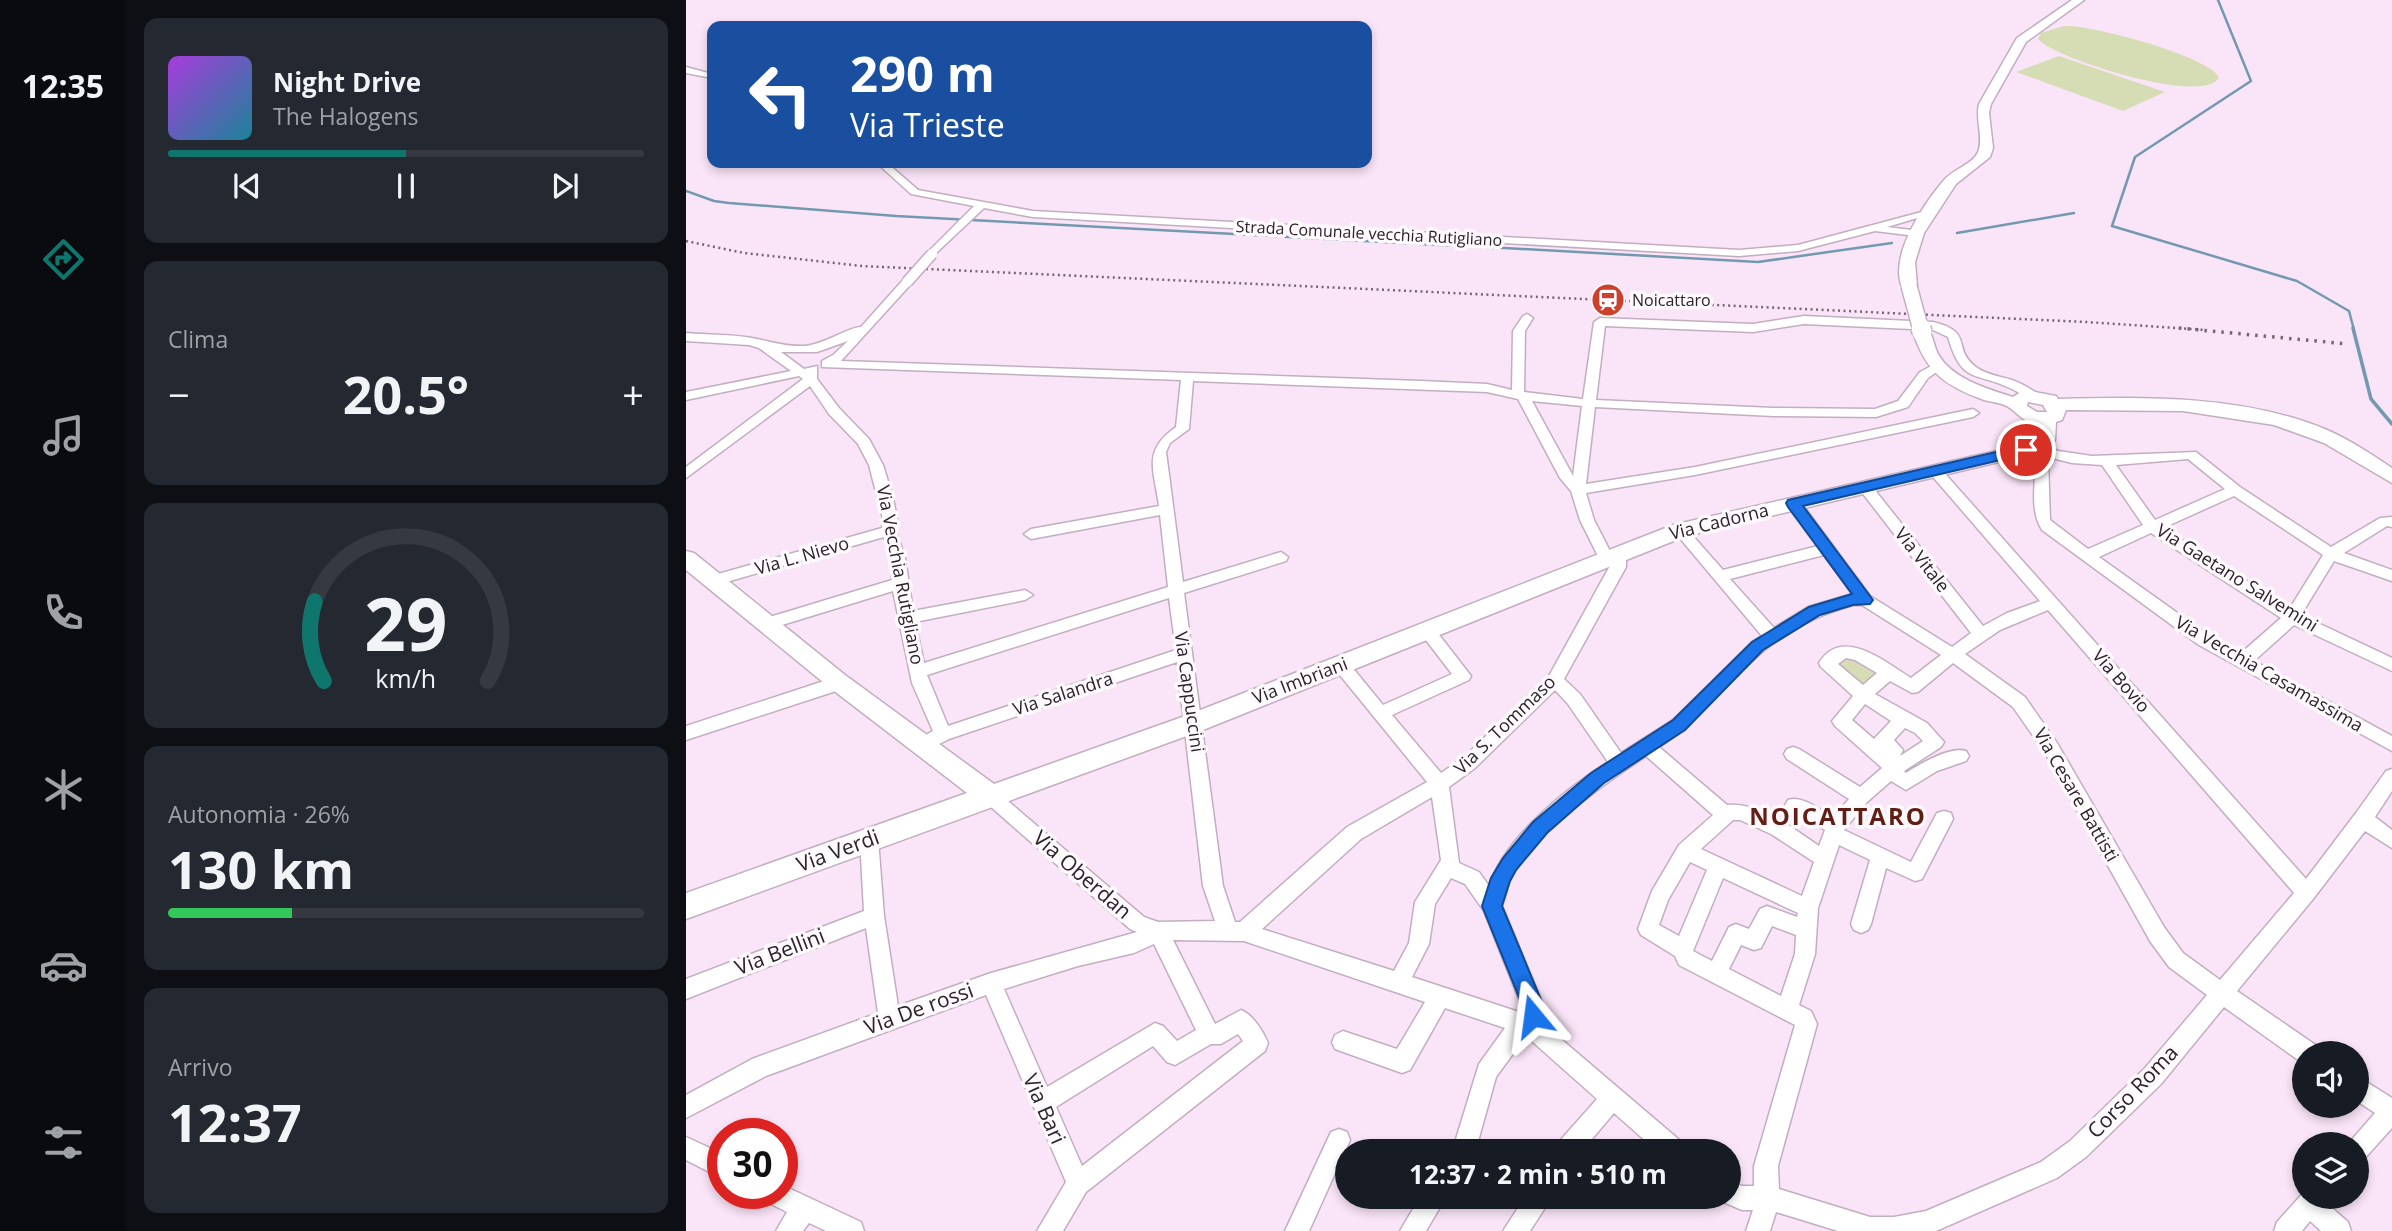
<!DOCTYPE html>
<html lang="it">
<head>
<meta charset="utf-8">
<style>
  body { margin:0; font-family:"Open Sans",sans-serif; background:#242831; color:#f1f3f6; height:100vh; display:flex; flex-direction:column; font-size:26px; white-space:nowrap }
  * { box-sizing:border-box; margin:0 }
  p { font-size:23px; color:#9ea1a6 }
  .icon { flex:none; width:38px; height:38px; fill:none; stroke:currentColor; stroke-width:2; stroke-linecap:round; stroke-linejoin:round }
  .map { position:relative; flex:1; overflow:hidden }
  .side { display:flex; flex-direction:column; gap:18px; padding:18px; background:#0d0f14; width:560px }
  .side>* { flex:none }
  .guide { position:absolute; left:21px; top:21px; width:665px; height:147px; border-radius:14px; box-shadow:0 4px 10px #0003; background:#1a4fa0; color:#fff; overflow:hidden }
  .tools { position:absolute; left:1606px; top:1041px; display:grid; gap:14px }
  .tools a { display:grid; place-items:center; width:77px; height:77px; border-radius:50%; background:#171b24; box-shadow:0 4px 10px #0003; font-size:35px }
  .speed { position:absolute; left:21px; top:1118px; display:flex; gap:14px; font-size:35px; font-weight:700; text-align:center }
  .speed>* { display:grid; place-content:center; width:91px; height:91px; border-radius:50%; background:#171b24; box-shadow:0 4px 10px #0003; line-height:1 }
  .speed .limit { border:10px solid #d22; background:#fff; color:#111 }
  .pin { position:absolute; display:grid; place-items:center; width:60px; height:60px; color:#fff; margin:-30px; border:4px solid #fff; border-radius:50%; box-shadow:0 2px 7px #0007 }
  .me { position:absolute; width:77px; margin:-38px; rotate:344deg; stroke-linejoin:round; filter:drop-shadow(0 0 5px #0008) }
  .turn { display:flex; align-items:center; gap:24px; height:147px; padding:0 28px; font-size:32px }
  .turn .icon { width:91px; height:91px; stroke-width:2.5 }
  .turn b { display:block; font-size:49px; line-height:60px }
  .big { font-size:52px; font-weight:700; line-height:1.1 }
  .side .tile { flex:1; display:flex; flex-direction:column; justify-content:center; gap:10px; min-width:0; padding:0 24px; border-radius:14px; background:#242831 }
  .side .dial { align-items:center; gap:0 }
  .dial svg { height:182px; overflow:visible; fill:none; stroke:#363941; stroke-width:7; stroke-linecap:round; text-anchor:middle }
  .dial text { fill:#f1f3f6; stroke:none }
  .song { display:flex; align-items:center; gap:21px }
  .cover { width:84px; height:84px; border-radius:10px; background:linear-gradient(135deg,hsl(280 70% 55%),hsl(190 70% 35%)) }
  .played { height:7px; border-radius:4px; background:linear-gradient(90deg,#0f766e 50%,#363941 50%) }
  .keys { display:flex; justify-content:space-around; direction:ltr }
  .heat { display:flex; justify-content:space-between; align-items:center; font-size:38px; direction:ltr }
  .charge { height:10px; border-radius:5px; background:linear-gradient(90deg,#34c759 26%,#363941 0) }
  .trip { position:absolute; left:649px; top:1139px; width:406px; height:70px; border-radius:35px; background:#171b24; box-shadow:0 4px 10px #0003; font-weight:700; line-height:70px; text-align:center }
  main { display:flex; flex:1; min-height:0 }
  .menu { display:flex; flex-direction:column; width:126px; justify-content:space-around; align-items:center; background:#090b0e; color:#9ea1a6 }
  .menu .icon { width:49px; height:49px }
  .menu .on { color:#0f766e }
  .menu b { font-size:32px; color:#f1f3f6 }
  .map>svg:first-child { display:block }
</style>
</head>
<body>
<main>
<nav class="menu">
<b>12:35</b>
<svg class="icon on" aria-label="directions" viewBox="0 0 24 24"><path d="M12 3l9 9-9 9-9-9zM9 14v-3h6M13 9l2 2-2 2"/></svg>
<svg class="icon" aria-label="music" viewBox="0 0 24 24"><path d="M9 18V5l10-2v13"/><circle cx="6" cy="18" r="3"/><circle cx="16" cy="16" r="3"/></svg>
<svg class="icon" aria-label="phone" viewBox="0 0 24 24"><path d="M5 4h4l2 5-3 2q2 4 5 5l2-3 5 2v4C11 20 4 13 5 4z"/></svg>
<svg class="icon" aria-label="climate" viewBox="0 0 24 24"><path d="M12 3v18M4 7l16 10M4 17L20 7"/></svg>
<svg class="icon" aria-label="car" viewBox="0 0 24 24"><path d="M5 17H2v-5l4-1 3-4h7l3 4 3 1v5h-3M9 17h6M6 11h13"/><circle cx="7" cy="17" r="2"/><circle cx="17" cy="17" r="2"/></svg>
<svg class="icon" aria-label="filters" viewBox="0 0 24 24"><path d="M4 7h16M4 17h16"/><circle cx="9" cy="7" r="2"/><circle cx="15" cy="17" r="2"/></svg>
</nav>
<section class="side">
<div class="tile">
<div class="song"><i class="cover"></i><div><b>Night Drive</b><p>The Halogens</p></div></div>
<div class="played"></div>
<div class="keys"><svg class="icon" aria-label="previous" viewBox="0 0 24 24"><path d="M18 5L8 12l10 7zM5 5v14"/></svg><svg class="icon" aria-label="pause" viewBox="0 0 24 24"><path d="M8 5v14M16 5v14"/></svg><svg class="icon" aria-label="next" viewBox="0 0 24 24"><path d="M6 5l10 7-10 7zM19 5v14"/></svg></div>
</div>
<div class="tile"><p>Clima</p>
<div class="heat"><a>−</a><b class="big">20.5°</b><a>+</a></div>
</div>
<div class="tile dial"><svg viewBox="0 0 100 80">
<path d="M14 69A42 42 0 1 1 86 69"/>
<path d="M14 69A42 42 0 0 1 10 34" stroke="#0f766e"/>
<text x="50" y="56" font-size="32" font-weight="700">29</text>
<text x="50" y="72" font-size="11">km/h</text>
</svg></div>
<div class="tile"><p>Autonomia · 26%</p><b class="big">130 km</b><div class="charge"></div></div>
<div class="tile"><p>Arrivo</p><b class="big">12:37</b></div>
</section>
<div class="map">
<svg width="1706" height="1231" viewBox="0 0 1706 1231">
  <rect width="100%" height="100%" fill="#fae5f8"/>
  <!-- green -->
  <path fill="#d6ddb5" d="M1378,26C1404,24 1522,56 1533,77C1521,107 1369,59 1352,39L1355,33Z
    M1373,56L1479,92L1437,111L1330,72Z
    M1164,654L1194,673L1176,689L1147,666Z"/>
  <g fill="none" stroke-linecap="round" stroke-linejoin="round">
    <!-- stream-far1 -->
    <path stroke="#7399b0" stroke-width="2.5" d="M1532,0L1565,81L1449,157L1426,226L1611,281L1663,311L1668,330
      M0,191L28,201L43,203L210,216L772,246
      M1271,233L1388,213
      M801,247L1072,262L1206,243"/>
    <!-- stream -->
    <path stroke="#7399b0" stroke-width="3.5" d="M1667,328L1685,399L1706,424"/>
    <defs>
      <path id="street" d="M0,67L26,74V78L0,73Z
        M191,163H201L232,190L347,211L1053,250L1112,245L1243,210L1248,213L1201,227L1234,231L1235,233L1230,236L1189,231L1112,251L1053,256L347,217L298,208L246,257L241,254L242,252L288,206L225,194Z
        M221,279L227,282L225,284L155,361L735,381L801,384L826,390L827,331L837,316L841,314L847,318L839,331L838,392L897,399L908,322L914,318L1067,324L1118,316L1247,322C1289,332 1265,348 1290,367C1300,375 1314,376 1326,380C1335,383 1343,388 1351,393V399C1340,400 1335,393 1326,389C1289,371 1276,385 1262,337L1247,330L1118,324L1067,332L919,326L910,400L1087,408L1189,409L1212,401L1234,372L1253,362L1259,366L1242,378L1222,407L1190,417L1087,416L909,407L900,484L1009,467L1287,409L1293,413L1287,417L1009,475L900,493L908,520L926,555L933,550L940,555V567L878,679L894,694L935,753L987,720L1066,642L1076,636L987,530L994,525L999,527L1037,570L1132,546L1101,503L1108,498L1113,500L1184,596L1266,647L1285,633L1174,490L1172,487L1179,483L1184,484L1297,626L1321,613L1354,601L1241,470L1243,467H1253L1620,879L1670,813L1700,771L1706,769V791L1689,817L1706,830V848L1679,831L1627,899L1551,991L1631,1046L1634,1054H1619V1063L1615,1062L1538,1007L1475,1084L1400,1157L1371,1178L1250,1231H1152L1090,1212L1084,1231H1060L1067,1210H1056L1035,1201L1033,1197H1043V1181L1056,1186H1068V1166L1109,1025L993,965L989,956L955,935L952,929L966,891L993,845L1027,815L960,756C919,783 844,836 824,880C821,888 819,897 816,906L858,1007L855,1022L998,1144L1001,1152H972L928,1113L895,1152H868L871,1144L911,1099L840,1036L810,1077L789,1152H766L793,1064L819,1028L759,1008L724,1070L716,1073L649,1049L646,1042L649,1035L657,1031L711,1049L739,1002L558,941L487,940L529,1024L555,1010C567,1015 577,1031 582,1043L579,1051L400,1192L377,1231H351L380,1182L300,995L80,1076L0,1118V1095L66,1059L192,1013L180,928L0,999V979L178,911L174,839L176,833L183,831L190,833L192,839L198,916L212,1006L305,973L451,932L444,929L297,800L294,795L297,790L303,787L309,790L458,917L472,922L529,921L517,886L491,662L263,739L235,753L229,751L226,746L229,741L247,731L226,683L207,591L83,629L75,623L77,619L206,580L205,558L198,537L30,585L22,580L25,576L196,528L197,519L183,465L172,444L143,414L124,386L0,478V467L117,379L113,376L0,400V392L105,371L73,348L63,345L0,341V333C21,335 45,334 66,338C84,341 99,347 119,346C139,344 163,327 175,327L217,280ZM162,341L147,355L136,361V367L495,380L490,427C456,451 468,469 473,506L345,529L338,534L345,539L474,515L482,587L238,663L229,622L339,600L347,595L339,590L227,611L219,558L210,531L211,519L207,498L197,465L183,439L153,408L131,379V366L118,369L95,352H131ZM507,381L801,392L832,399L874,478L885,491L894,520L916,564H925L863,676L777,758L755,773L706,715L783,680L785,676L747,627H735L733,631L766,674L697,705L661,661H649L647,665L649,669L741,782L661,827L554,922H549L537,886L498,593L600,561L602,557L595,552L497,582L480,452L484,443L503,429ZM846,401L896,406L887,476ZM1138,555L1166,594L1122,607L1088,628L1044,579ZM483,598L490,650L262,726L241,675ZM1167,605H1176L1255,655L1225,678C1200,663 1156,625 1133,663L1135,667L1167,696L1146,721L1149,726L1196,768L1174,787L1113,749L1107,747L1101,749L1098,754L1101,759L1163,799L1147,817C1134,810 1116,795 1102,800L1099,805L1102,810L1139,830L1133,846C1107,828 1074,802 1041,805L973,747C1014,720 1040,683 1076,652C1102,629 1135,614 1167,605ZM1362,610L1608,893L1534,980L1497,953L1478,927L1371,743L1339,697L1279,654L1314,630ZM1160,658L1169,660L1191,673L1177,685L1152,664ZM1267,663L1327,707L1359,753L1464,941L1483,967L1521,995L1459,1068L1384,1141L1355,1162L1240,1211L1208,1217H1184L1093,1189L1092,1166L1131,1024L1125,1011L1113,1005L1129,954L1132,908L1153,845L1184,860L1165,924L1168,930L1175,933L1182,930L1185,924L1200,868L1229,881L1236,879L1267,819L1265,813L1258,811L1251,813L1225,862L1158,830L1181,802L1205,781L1220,790L1251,771L1280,761L1283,756L1280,751C1264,746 1234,764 1220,773L1218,771L1255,747L1258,742L1241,723L1189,694L1204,681L1226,693L1232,692ZM869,690L882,704L922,762C880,789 819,837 803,886L793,872L773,863L763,787L789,768ZM1179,704L1205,721L1188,739L1166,720ZM1219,728L1229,733L1237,741L1214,756L1217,750L1208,740ZM746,797L755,860L729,902L723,943L708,971L576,929L675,839ZM1054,820L1085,834L1128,862L1116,896L1015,849L1047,820ZM1004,862L1021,870L993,936L973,925L982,900ZM765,878L779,884L798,911L836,1007V1013L726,977L743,944L749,904ZM1037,878L1112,913L1111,917L1081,906L1074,909L1063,929L1050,924L1043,927L1026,961L1007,951ZM1086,926L1110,935L1109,954L1095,996L1043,969L1055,945L1068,950L1075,948ZM468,944L510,1030L491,1041L477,1026L469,1023L361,1087L318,989L392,966L448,953ZM552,1034L557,1041L396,1166L370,1107L467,1046L481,1062L489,1065L525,1044H535Z
        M1352,443L1372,451L1406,456L1510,452L1554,487L1645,547L1694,518L1706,517V527L1701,526L1658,553L1706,570V581L1648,561L1615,615L1706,658V671L1608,625L1568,661L1706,736V751L1513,645L1356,530C1340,504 1355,475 1345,447ZM1362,457L1386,463L1416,465L1457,525L1402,549L1364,520ZM1502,459L1539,489L1469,520L1430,465ZM1548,496L1637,555L1604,608L1477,528ZM1465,533L1595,618L1555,653L1525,637L1413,557Z
        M151,675L157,677L159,681L150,691L0,740V726L138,681Z
        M1671,1076L1706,1098V1128L1679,1158L1671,1161V1144H1662L1689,1113L1671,1101Z
        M653,1129L661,1132L664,1140L623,1231H599L645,1132Z
        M0,1137L37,1154V1179L0,1160Z
        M96,1185L175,1222L178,1231H140L123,1223L117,1231H90L101,1212L81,1202L77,1194H96Z
        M1619,1191V1197H1641L1639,1202L1662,1222L1665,1231H1635L1624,1221L1616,1231H1588L1591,1222Z
        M734,1197H760L740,1231H714Z
        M839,1197H866L844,1231H817Z"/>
      <path id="secondary" d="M1386,0H1398L1340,42L1305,104L1303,113L1307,148L1304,157L1270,184L1238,233L1229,262L1231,286L1229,289H1217C1201,258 1238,203 1259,179C1268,169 1287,164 1292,152C1298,138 1289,119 1293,104L1331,38Z
        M1236,327L1242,328C1247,336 1248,346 1252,354C1266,379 1302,389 1327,397L1338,390L1370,396L1372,399C1461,397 1558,395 1641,430C1664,440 1685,454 1706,468V483L1638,443L1588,425L1497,411L1380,410L1376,420L1370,422L1369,440L1359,451L1000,536L517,730L0,919V893L281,793L143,687L0,570V551L8,553L159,675L308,784L499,716L987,525L1345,443L1350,438L1351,424C1335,420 1336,417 1324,408C1318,403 1305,402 1298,400C1259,386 1240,372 1227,332ZM1342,402L1357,405L1361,412H1351L1341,406Z"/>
    </defs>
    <!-- street casing -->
    <use href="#street" stroke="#c2aec0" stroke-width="3"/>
    <!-- secondary casing -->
    <use href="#secondary" stroke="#c2aec0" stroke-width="3"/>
    <!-- street -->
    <use href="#street" fill="#fff" fill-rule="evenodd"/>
    <!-- secondary -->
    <use href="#secondary" fill="#fff" fill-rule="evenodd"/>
    <!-- rail-far1 -->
    <path stroke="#736773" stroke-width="2.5" stroke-dasharray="2 3.5" stroke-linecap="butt" d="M0,241L58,253L176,266L1401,322L1519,330"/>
    <!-- rail -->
    <path stroke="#736773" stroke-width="3.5" stroke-dasharray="2.5 6" stroke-linecap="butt" d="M1493,328L1662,344"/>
    <defs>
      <path id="street-bridge" d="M221,282L246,254"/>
      <path id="secondary-bridge-far1" d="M1223,286L1235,330"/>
      <path id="secondary-bridge" d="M1235,328L1236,332"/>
    </defs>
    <!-- street-bridge casing -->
    <use href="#street-bridge" stroke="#c2aec0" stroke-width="13" stroke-linecap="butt"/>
    <!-- secondary-bridge-far1 casing -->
    <use href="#secondary-bridge-far1" stroke="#c2aec0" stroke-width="18" stroke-linecap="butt"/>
    <!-- secondary-bridge casing -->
    <use href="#secondary-bridge" stroke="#c2aec0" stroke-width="22" stroke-linecap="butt"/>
    <!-- street-bridge -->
    <use href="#street-bridge" stroke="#fff" stroke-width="10"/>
    <!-- secondary-bridge-far1 -->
    <use href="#secondary-bridge-far1" stroke="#fff" stroke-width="15"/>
    <!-- secondary-bridge -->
    <use href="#secondary-bridge" stroke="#fff" stroke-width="19"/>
  </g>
  <!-- route -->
  <path fill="#1a73e8" stroke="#114b97" stroke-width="2" d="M1340,445L1345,447V453L1117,506L1187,600L1184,604L1167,605L1134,615L1077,650L999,730L918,783L861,833L830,870L824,881L816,906L858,1007L855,1023L847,1026L840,1023L837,1007L796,906L805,878L817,858L847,822L905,773L987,720L1066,642L1123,607L1166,594L1102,507L1100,503L1102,500Z"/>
  <!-- icons -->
  <defs>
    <symbol id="station-disc" viewBox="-11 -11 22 22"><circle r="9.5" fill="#cc402e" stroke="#fdf9fc"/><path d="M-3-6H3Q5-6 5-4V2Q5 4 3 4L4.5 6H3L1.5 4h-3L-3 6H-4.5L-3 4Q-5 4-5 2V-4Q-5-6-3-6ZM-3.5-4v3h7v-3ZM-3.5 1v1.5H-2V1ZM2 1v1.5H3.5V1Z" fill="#fff"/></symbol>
  </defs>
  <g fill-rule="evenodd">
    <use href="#station-disc" x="903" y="281" width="38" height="38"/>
  </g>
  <g text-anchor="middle" stroke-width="7" stroke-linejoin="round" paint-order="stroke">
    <!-- far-street labels -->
    <g font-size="16" fill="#2a232a" stroke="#fdf9fc">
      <text transform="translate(683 233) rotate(3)" y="6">Strada Comunale vecchia Rutigliano</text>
    </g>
    <!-- far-poi labels -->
    <g font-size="16" fill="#2a232a" stroke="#fdf9fc" text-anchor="start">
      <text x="946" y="306">Noicattaro</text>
    </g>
    <!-- street labels -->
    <g font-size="18" fill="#2a232a" stroke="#fdf9fc">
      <text transform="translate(1033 522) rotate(-14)" y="6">Via Cadorna</text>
      <text transform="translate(116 556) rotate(-16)" y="6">Via L. Nievo</text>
      <text transform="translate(1236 560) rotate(52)" y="6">Via Vitale</text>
      <text transform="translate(214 575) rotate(79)" y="6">Via Vecchia Rutigliano</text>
      <text transform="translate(1551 578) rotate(32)" y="6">Via Gaetano Salvemini</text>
      <text transform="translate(1583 674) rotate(30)" y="6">Via Vecchia Casamassima</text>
      <text transform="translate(614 681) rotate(-21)" y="6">Via Imbriani</text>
      <text transform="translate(1435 681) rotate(49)" y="6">Via Bovio</text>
      <text transform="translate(503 692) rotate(82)" y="6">Via Cappuccini</text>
      <text transform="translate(377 694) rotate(-18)" y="6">Via Salandra</text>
      <text transform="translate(819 725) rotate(-44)" y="6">Via S. Tommaso</text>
      <text transform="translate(1390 795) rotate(60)" y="6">Via Cesare Battisti</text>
    </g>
    <!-- near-street labels -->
    <g font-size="21" fill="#2a232a" stroke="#fdf9fc">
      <text transform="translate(152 851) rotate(-20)" y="7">Via Verdi</text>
      <text transform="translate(396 875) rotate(41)" y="7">Via Oberdan</text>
      <text transform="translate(94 952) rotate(-21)" y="7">Via Bellini</text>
      <text transform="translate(233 1009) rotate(-20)" y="7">Via De rossi</text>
      <text transform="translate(1447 1092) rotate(-46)" y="7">Corso Roma</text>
      <text transform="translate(358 1109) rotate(66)" y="7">Via Bari</text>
    </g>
    <!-- district labels -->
    <g font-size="24" font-weight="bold" letter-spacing="2" fill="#611e15" stroke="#fdf9fc">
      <text x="1152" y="825">NOICATTARO</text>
    </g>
  </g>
</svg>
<div class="tools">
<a><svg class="icon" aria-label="sound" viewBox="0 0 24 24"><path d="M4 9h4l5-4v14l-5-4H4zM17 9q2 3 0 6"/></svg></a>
<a><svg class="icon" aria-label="layers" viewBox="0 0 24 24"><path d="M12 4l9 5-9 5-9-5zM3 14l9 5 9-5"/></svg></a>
</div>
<div class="speed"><div class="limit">30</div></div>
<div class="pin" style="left:1340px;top:450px;background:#d93025"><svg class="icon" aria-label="arrive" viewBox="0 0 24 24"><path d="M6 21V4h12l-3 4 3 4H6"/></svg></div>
<svg class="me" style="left:847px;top:1016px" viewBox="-20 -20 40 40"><path d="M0-17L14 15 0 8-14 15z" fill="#1a73e8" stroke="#fff" stroke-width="4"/></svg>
<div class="trip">12:37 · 2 min · 510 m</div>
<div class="guide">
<div class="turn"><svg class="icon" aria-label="left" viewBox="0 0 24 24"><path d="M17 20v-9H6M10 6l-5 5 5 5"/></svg><div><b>290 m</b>Via Trieste</div></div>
</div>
</div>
</main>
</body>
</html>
